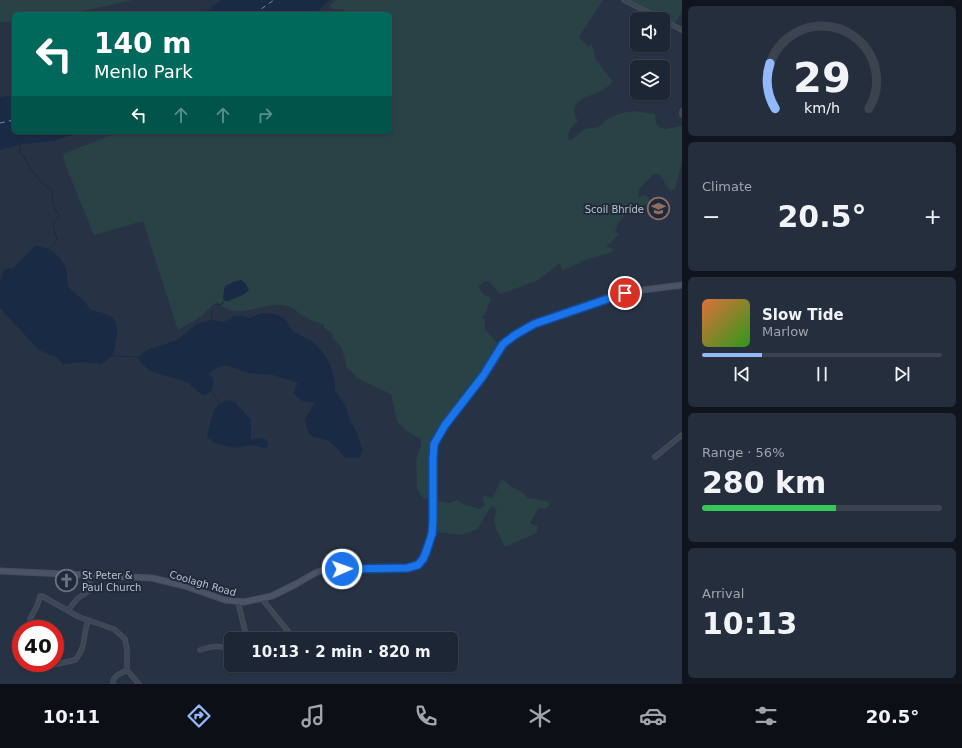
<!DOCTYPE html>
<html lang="en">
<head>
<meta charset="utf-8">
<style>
  body { margin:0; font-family:"DejaVu Sans",sans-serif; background:#252e3c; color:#f1f3f6; height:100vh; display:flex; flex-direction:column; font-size:15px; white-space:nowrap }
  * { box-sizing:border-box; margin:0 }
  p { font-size:13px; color:#a0a5ac }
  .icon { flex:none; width:22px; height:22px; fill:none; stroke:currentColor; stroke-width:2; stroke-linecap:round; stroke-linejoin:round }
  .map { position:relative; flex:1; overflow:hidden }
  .side { display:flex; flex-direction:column; gap:6px; padding:6px; background:#10151d; width:280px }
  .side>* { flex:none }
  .top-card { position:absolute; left:12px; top:12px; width:380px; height:122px; border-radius:6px; box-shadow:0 1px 3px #0004,0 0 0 1px #3b434f; background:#00695c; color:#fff; overflow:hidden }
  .controls { position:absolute; left:630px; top:12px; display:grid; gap:8px }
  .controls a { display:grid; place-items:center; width:40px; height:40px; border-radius:6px; background:#1d2634; box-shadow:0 1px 3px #0004,0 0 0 1px #3b434f; font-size:20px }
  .speed { position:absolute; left:12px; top:620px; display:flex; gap:8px; font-size:20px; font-weight:700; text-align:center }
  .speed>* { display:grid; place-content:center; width:52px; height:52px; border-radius:50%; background:#1d2634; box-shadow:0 1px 3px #0004,0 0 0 1px #3b434f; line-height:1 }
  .speed .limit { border:6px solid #d22; background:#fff; color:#111 }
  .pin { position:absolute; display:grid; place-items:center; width:34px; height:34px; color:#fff; margin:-17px; border:2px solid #fff; border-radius:50%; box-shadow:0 1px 4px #0007 }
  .me { position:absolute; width:44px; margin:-22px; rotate:88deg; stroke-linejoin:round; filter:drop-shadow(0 0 3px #0008) }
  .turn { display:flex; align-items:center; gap:14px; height:84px; padding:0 16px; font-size:18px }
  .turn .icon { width:52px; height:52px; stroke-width:2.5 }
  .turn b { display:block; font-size:28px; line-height:34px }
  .lanes { display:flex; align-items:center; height:38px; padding:0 16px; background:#0003; justify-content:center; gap:20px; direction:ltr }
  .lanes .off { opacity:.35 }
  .big { font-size:30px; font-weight:700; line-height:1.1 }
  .side .widget { flex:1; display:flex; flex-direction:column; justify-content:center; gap:6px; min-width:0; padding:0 14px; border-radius:6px; background:#252e3c }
  .side .dial { align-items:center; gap:0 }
  .dial svg { height:104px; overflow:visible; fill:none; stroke:#3b434f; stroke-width:7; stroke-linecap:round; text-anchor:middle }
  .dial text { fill:#f1f3f6; stroke:none }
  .song { display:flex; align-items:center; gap:12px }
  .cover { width:48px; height:48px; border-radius:6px; background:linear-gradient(135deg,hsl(20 70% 55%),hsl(110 70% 35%)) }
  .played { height:4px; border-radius:2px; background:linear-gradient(90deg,#92b9fa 25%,#3b434f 25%) }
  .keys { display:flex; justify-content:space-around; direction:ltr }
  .heat { display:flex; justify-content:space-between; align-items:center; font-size:22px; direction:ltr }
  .charge { height:6px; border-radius:3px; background:linear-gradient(90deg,#34c759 56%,#3b434f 0) }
  .trip { position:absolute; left:224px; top:632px; width:234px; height:40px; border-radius:6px; background:#1d2634; box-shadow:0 1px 3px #0004,0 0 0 1px #3b434f; font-weight:700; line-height:40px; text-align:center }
  .menu { display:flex; height:64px; justify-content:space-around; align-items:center; background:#0c0f15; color:#a0a5ac }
  .menu .icon { width:28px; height:28px }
  .menu .selected { color:#92b9fa }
  .menu b { font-size:18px; color:#f1f3f6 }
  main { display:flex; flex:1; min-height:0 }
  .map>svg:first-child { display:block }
</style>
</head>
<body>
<main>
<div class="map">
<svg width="682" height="684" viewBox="0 0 682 684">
  <rect width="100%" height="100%" fill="#273345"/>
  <!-- green -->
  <path fill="#294246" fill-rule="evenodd" d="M0,0H133L69,14H14V22H0Z
    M336,0H603L579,37L588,47L592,45L596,60L613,82C609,85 606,88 603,90C594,95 577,98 574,109C573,113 576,117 578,121C572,126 567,132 568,140H571L585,129L598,127L602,124L607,119L622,113L633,111L655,114L656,123L659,127L665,129L682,126V162L675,189L670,191L659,174H653C648,181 637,187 638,197L645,195L652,202C636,208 620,214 615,232L619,234L606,247L613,248L612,252L596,257L587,259L562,271L560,263L538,280L504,293L500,294L488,281L483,282L479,286C479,293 485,295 491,298L485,315L481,316L485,320V329L499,345L483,376L449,418L434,444V498L424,499L417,489V483L416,460L421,445V439L405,430L397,421L391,394L356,378L355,375L347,368L342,348L332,337L333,336L332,333L324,328V325C318,323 312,320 307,318C297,313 294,306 282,305C258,303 239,322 217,302C209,307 205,314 197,319C191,323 184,326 178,330L143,221L94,235L65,164L63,154L119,132H390V14H344L343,9H333L330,7L331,4ZM236,281L237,298L232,299L223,297L225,287Z
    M628,0H682V11L674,25Z
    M502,479L504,480L510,486L522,492L528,498L547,501L550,504L547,508L538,509L530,523L538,527L536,533L505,547L496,529L494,517L497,511L493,506L488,511L478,529L461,535L436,532L438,501L450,503L456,500L466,505L480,509L485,505L482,497L486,496L492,498Z"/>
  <!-- water -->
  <path fill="#192a44" d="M221,0H330L323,6L316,14H203Z
    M14,95V132H80L54,141L22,144L0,150V97Z
    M35,246C49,246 63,257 66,270C68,275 67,281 68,287L85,302L90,310C124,316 119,326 113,356L101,364L82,362L63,364L56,357L39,350L0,308V280L5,269L13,268Z
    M241,280L246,284L249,290C241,298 236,296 229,301H224L223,297L225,286L236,281Z
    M262,313C272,313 281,314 287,322C289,325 290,328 292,330C294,333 307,338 311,341C326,352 336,372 335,390L346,406L349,418L357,433L362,449L360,458H345C341,453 336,447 331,443C317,433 308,444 305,419L315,403L302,401L293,393L298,383L273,375L248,373L227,365L218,367L208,374L213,378C214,387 212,393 203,395C197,392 193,386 188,383C171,374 147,377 138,357L147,350L177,340L197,324L212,320L224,322L234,316H241L249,318Z
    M226,400L235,402L251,420V439L262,438L267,440L268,445L265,448L251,445L234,448L215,443L208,438L207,435C212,422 211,406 226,400Z"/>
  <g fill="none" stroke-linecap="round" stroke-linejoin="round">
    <!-- stream -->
    <path stroke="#192a44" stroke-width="1" d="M19,144L20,147V153C25,156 24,159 27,163C31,170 44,187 51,189L53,192C51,201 54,208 59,215V218L54,221L53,226L57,238L55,244L49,249
      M217,305L222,304L224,301
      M211,321L212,311
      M112,356L139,357
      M211,390L219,403"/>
    <!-- ferry -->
    <path stroke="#728bad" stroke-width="1" stroke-dasharray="5 4" stroke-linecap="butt" d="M254,14L274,0
      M0,123L14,120"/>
    <defs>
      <path id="street" d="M624,0L661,19
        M663,20L682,30
        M682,111V115
        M655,457L682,435
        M262,599L291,635L315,639
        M238,602L247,639
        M68,610L78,598L89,591L90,587L89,575
        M30,619L37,606L40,596H42L79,617L114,629L125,639L127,650V670L139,684
        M200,650C212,646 219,645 231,650
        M35,669L75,660C86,649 83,634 88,621
        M113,684C113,675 120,674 127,670"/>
      <path id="secondary" d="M0,571L152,578L185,586L225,600L244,602L272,596L296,584L315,573L323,570L352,568H407C449,559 426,473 435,444C443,418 467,398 482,377C491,365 496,349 507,340C531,322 560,314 588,305C600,301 612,296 625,293C644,289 663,288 682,285"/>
    </defs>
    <!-- street casing -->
    <use href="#street" stroke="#454e5d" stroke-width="5.5"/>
    <!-- secondary casing -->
    <use href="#secondary" stroke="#454e5d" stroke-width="7"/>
    <!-- street -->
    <use href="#street" stroke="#3c4654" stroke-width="3.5"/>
    <!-- secondary -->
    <use href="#secondary" stroke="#4a5467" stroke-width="5"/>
  </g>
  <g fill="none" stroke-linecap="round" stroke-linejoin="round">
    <defs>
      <path id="route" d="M342,569L407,568L418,565L423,559L426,552L432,534L433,522V459L434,444L445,425L483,376L503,344L515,335L534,324L625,293"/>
    </defs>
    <!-- route casing -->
    <use href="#route" stroke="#114b97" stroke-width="10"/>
    <!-- route -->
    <use href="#route" stroke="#1a73e8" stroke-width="7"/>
  </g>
  <!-- icons -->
  <defs>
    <symbol id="school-ring" viewBox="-11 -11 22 22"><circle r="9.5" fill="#202a3a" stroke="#8d6e63" stroke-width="1.5"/><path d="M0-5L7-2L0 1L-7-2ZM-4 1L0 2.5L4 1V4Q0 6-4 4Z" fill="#8d6e63"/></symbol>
    <symbol id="church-ring" viewBox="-11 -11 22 22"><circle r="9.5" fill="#202a3a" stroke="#6b7280" stroke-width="1.5"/><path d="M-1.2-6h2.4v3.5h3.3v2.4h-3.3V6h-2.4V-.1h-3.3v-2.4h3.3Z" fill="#6b7280"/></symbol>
  </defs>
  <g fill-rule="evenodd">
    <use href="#school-ring" x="646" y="196" width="25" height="25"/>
    <use href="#church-ring" x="54" y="568" width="25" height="25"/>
  </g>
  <g text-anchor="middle" stroke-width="4" stroke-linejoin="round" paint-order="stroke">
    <!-- poi labels -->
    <g font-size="10" fill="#b9c1cd" stroke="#202a3a" text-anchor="end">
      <text x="644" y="213">Scoil Bhríde</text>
      <text x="82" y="579" text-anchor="start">St Peter &amp;<tspan x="82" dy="12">Paul Church</tspan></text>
    </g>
    <!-- street labels -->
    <g font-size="10" fill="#b9c1cd" stroke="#202a3a">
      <text transform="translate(203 583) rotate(16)" y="4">Coolagh Road</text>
    </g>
  </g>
</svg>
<div class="controls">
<a><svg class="icon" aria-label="sound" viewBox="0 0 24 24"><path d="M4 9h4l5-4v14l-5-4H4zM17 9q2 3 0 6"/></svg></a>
<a><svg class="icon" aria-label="layers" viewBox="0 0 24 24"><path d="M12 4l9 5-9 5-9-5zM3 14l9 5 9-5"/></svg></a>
</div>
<div class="speed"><div class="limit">40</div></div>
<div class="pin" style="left:625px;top:293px;background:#d93025"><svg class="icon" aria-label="arrive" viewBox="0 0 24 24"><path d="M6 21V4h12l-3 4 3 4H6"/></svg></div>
<svg class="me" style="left:342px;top:569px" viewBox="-20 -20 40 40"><circle r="17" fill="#1a73e8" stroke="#fff" stroke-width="3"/><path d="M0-11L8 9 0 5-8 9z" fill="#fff"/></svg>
<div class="trip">10:13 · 2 min · 820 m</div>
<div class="top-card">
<div class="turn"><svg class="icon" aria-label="left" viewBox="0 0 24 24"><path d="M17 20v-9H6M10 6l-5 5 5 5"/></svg><div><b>140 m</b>Menlo Park</div></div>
<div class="lanes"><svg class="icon" aria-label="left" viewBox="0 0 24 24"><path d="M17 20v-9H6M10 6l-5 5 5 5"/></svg><svg class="icon off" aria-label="ahead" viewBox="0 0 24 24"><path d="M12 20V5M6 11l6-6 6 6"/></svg><svg class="icon off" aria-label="ahead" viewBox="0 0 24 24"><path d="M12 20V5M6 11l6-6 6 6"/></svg><svg class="icon off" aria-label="right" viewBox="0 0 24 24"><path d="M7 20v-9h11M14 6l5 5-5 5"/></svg></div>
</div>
</div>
<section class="side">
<div class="widget dial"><svg viewBox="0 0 100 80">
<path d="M14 69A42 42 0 1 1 86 69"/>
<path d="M14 69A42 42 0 0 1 10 34" stroke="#92b9fa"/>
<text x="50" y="56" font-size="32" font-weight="700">29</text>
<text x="50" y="72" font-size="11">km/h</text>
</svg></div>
<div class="widget"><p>Climate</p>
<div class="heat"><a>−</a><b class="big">20.5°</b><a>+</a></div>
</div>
<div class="widget">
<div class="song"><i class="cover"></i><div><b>Slow Tide</b><p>Marlow</p></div></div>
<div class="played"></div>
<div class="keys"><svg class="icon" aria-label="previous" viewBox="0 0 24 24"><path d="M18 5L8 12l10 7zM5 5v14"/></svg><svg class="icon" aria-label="pause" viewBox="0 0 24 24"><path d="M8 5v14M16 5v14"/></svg><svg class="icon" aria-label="next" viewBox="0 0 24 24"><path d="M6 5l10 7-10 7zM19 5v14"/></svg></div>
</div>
<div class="widget"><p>Range · 56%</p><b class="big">280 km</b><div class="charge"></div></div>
<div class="widget"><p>Arrival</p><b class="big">10:13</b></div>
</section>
</main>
<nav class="menu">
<b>10:11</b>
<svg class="icon selected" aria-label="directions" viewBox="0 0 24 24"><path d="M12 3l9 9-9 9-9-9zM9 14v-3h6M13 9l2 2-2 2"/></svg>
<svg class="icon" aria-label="music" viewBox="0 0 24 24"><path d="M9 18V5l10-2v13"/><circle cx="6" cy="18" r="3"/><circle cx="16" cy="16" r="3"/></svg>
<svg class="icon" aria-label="phone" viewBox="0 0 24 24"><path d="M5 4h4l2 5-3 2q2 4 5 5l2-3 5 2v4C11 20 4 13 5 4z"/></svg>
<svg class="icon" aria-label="climate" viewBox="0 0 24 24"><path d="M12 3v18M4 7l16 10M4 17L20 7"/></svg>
<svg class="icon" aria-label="car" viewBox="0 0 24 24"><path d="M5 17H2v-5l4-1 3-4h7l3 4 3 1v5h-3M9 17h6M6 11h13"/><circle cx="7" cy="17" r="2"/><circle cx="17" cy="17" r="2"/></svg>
<svg class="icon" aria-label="filters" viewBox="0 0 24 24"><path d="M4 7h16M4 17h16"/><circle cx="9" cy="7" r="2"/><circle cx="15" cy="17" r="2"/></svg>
<b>20.5°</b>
</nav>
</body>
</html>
